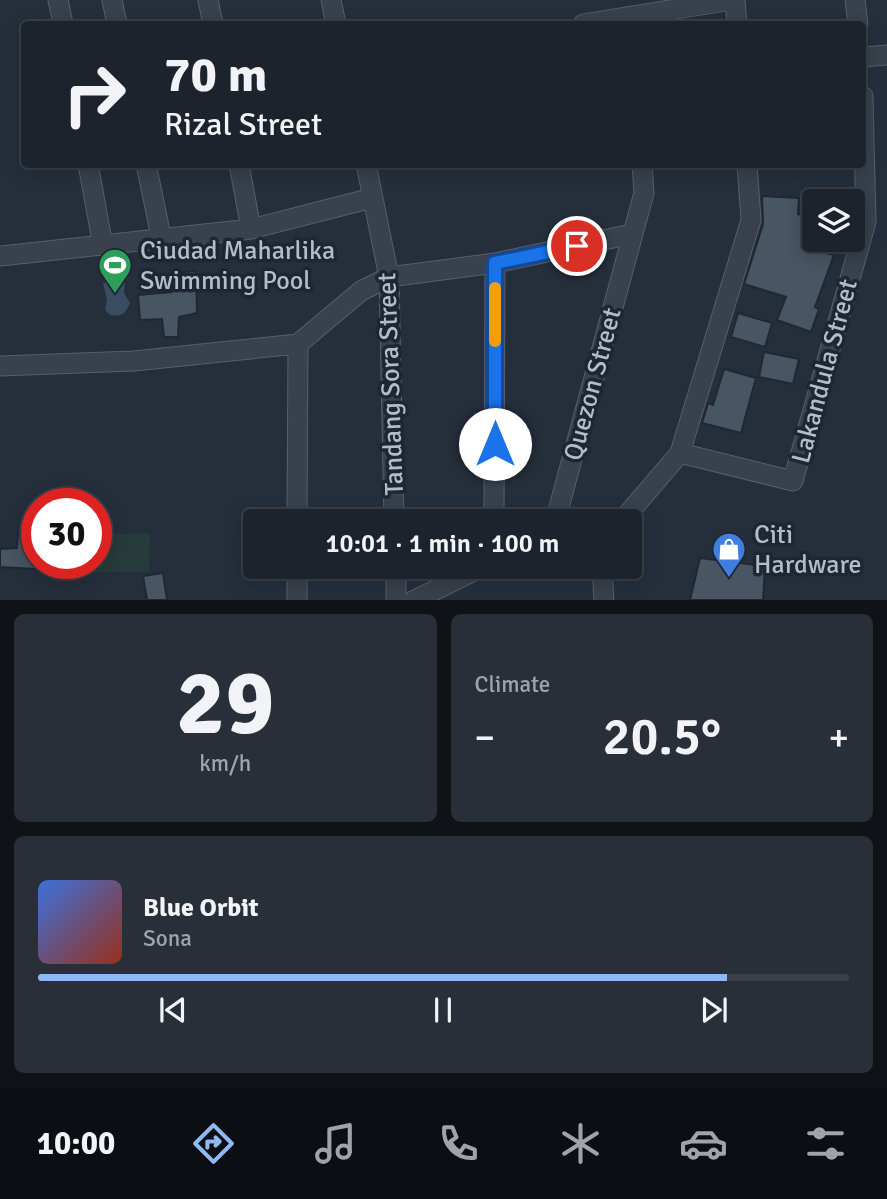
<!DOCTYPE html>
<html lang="en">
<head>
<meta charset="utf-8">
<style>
  body { margin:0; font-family:Signika,sans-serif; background:#292f38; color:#f1f3f6; height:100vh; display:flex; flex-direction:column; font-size:26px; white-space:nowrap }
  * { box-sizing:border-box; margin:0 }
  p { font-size:23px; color:#a0a4a9 }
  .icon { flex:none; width:38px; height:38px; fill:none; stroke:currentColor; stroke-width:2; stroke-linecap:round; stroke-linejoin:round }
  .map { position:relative; height:600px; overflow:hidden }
  .side { display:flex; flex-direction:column; gap:14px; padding:14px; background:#0f1318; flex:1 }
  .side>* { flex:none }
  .banner { position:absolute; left:21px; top:21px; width:845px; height:147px; border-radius:7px; box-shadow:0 4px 18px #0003,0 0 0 2px #3a4048; background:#1c232c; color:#f1f3f6; overflow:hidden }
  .tools { position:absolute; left:802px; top:189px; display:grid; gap:14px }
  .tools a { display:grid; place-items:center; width:63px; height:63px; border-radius:7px; background:#1c232c; box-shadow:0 4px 18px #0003,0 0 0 2px #3a4048; font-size:35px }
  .speed { position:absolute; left:21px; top:488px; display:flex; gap:14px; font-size:35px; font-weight:700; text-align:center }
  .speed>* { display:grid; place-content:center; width:91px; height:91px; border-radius:50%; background:#1c232c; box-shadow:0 4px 18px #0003,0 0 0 2px #3a4048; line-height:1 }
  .speed .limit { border:10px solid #d22; background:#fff; color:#111 }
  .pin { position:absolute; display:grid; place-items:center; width:60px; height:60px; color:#fff; margin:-30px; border:4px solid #fff; border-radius:50%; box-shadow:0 2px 7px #0007 }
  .me { position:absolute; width:77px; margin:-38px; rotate:0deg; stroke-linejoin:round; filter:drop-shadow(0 0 5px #0008) }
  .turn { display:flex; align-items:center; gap:24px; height:147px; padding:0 28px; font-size:32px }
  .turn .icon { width:91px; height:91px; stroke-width:2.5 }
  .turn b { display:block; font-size:49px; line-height:60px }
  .big { font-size:52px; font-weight:600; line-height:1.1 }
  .side .tile { flex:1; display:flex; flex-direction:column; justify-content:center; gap:10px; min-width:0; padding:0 24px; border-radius:10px; background:#292f38 }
  .side .dial { align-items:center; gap:0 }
  .dial b { font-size:91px; line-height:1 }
  .song { display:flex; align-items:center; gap:21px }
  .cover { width:84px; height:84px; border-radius:10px; background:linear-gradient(135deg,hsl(220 70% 55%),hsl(10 70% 35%)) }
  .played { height:7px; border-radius:4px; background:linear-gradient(90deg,#8eb9f2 85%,#3a4048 85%) }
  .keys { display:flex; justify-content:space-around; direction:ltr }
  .heat { display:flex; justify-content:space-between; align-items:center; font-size:38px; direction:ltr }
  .side .tiles { flex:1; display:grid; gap:14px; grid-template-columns:1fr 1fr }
  .tile:last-child { grid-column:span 2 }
  .trip { position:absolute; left:243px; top:509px; width:399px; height:70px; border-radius:7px; background:#1c232c; box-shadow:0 4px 18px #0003,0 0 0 2px #3a4048; font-weight:600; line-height:70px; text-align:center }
  .dock { display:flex; height:112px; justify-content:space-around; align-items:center; background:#0b0e12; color:#a0a4a9 }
  .dock .icon { width:49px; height:49px }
  .dock .active { color:#8eb9f2 }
  .dock b { font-size:32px; color:#f1f3f6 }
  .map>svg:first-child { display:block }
</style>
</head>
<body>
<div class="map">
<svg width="887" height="601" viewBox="0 0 887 601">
  <rect width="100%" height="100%" fill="#252f3b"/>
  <!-- green -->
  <path fill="#273b3c" d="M96,533L150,534L149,572H90V564H96Z"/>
  <!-- water -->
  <path fill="#394c62" d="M114,275L125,280L124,293L130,303C125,314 122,317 110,315L105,310L107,299L103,284Z"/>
  <!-- building -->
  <path fill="#485562" stroke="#1f2833" stroke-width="2" d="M762,196L799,198L798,214L814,219V240H826L822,252L834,255L815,307L819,309L811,332L777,320L786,297L744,284L763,224Z
    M196,271L197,313L179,317L178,337H164L162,319L140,320L138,295L172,292L173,273Z
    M738,313L772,323L765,347L731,337Z
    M764,352L799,359L793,384L759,377Z
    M724,369L756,378L741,433L702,423L708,403L713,405Z
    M18,533L37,534V569L0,567V549L17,548Z
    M700,558L765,566L763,600H690Z
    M163,573L167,600H147L143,576Z"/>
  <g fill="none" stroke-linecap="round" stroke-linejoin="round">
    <defs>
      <path id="minor" d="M58,0L63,24
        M112,0L117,24
        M208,0L213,24
        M331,0L336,24
        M735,0L737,24
        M855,0L858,24
        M583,24L732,0
        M863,57L887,55
        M88,164L103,246
        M146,164L162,241
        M239,164L251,229
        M366,164L389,277L394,522
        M0,256L251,229L372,198
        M298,344L361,291L389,277L495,263L632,234
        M0,366L134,361L298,344
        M680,453L751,220L747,164
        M297,522L298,344
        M494,522L495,263
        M555,522L644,193L642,164
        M621,522L680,453L793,481L866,222L863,96
        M396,567V601
        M602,567L604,601
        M297,601V567
        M413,601L482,567"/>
    </defs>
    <!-- minor casing -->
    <use href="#minor" stroke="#565f6a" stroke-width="21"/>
    <!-- minor -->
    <use href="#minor" stroke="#38414c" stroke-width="19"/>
  </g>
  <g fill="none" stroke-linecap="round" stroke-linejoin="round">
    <defs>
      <path id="route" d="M495,444V263L577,246"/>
    </defs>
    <!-- route casing -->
    <use href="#route" stroke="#114b97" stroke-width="18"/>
    <!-- route -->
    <use href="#route" stroke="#1a73e8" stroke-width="12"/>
    <!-- slow -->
    <path stroke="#f59e0b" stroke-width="12" d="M495,341V288"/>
  </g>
  <!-- icons -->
  <defs>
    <symbol id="stadium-pin" viewBox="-11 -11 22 30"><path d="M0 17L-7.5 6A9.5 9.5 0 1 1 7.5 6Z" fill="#2e9e5b" stroke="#1d2631"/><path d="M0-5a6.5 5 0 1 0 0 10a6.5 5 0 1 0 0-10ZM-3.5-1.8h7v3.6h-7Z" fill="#fff"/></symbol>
    <symbol id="shop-pin" viewBox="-11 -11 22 30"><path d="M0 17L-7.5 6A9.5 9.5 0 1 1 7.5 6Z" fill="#3f7fe0" stroke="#1d2631"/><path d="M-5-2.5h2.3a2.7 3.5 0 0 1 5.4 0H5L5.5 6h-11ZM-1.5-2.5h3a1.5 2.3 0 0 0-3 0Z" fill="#fff"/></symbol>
  </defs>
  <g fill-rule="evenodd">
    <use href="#stadium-pin" x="96" y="246" width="38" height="52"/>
    <use href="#shop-pin" x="710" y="530" width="38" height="52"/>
  </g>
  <g text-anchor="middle" stroke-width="7" stroke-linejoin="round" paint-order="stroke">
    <!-- poi labels -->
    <g font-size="26" fill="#b4bcc7" stroke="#1d2631" text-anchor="start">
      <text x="140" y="259">Ciudad Maharlika<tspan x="140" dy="30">Swimming Pool</tspan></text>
      <text x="754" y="543">Citi<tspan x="754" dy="30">Hardware</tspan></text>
    </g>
    <!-- street labels -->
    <g font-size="26" fill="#b4bcc7" stroke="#1d2631">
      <text transform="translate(824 371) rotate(-75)" y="9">Lakandula Street</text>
      <text transform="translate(390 384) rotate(-92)" y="9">Tandang Sora Street</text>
      <text transform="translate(592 384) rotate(-75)" y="9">Quezon Street</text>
    </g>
  </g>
</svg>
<div class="tools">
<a><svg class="icon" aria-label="layers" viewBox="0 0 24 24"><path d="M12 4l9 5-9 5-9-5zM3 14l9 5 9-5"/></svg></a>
</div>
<div class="speed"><div class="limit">30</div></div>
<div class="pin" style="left:577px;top:246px;background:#d93025"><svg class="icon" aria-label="arrive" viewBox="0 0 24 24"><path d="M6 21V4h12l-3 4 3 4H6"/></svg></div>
<svg class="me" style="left:495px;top:444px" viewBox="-20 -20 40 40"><circle r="19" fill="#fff"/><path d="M0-13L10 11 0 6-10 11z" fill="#1a73e8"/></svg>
<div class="trip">10:01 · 1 min · 100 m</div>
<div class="banner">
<div class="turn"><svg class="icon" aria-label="right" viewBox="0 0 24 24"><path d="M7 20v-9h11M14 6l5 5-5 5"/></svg><div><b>70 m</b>Rizal Street</div></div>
</div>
</div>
<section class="side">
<div class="tiles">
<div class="tile dial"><b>29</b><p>km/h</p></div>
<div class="tile"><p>Climate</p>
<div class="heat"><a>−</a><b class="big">20.5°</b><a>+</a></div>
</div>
<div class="tile">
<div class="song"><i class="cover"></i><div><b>Blue Orbit</b><p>Sona</p></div></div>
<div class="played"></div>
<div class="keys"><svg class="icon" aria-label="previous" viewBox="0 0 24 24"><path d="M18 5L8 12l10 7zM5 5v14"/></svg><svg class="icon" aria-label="pause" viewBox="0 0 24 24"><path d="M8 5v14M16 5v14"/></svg><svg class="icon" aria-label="next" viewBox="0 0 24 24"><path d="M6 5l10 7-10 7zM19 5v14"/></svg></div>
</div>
</div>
</section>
<nav class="dock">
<b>10:00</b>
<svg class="icon active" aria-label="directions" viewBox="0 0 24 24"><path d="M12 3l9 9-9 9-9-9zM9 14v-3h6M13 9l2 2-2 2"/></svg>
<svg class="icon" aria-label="music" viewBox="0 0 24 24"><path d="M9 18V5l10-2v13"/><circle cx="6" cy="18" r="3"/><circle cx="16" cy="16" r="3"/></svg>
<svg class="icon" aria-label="phone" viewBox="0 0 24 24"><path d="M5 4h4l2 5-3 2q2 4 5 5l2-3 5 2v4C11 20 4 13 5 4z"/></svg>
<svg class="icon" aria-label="climate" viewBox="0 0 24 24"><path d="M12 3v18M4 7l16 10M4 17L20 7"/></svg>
<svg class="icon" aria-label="car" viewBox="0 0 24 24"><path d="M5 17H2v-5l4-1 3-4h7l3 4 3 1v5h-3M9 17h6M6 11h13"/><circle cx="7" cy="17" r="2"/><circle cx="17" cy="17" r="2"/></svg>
<svg class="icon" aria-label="filters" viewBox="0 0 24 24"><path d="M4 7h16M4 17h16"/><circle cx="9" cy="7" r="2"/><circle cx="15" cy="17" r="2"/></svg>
</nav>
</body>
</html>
